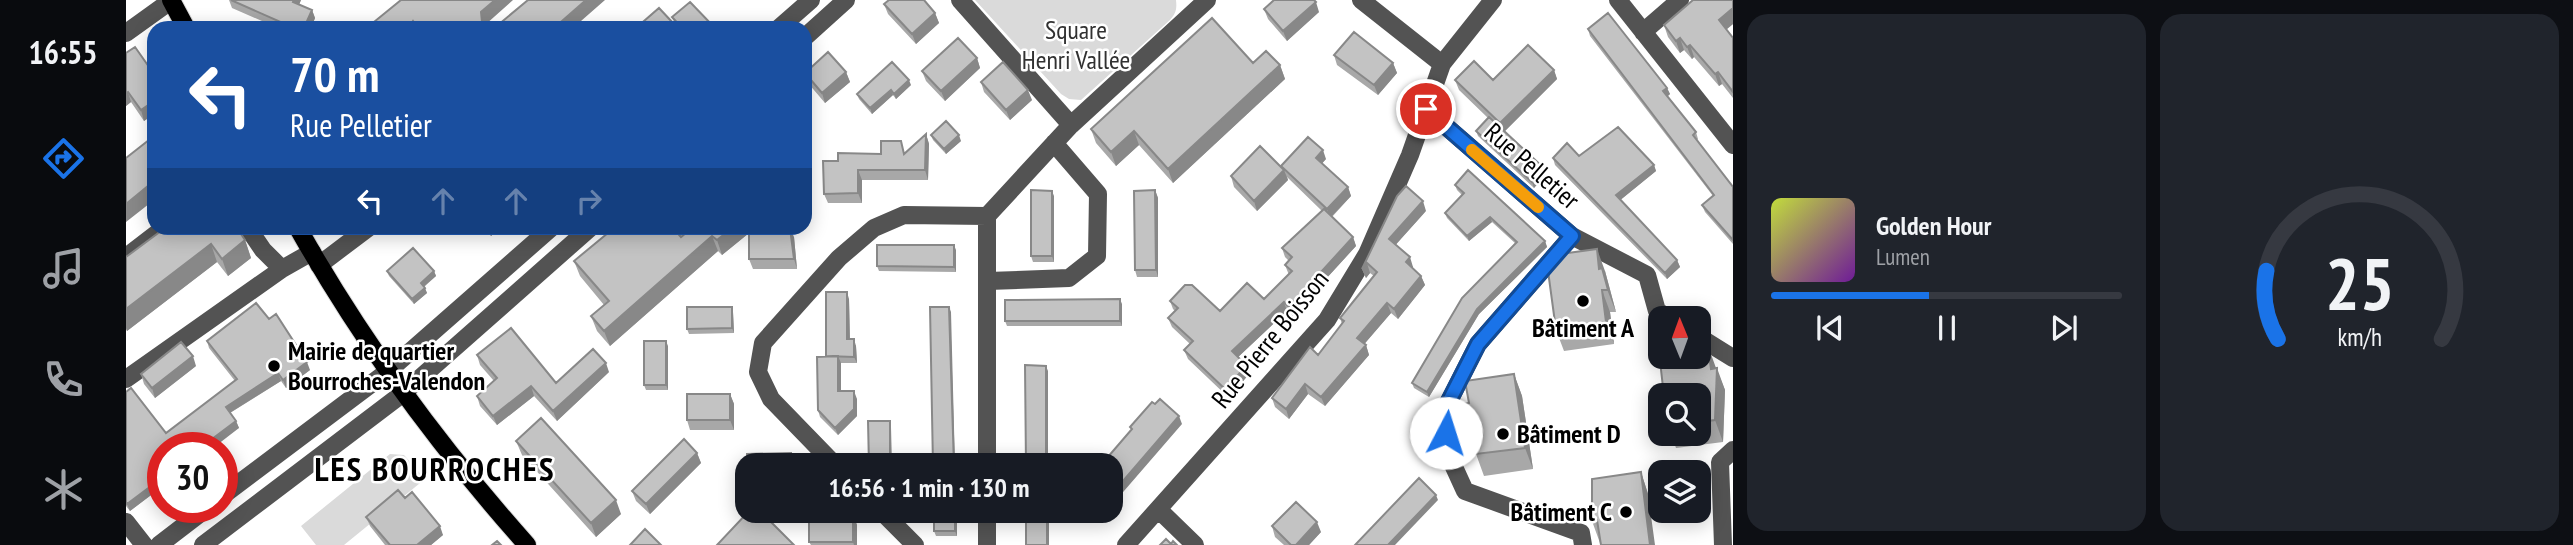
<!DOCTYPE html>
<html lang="fr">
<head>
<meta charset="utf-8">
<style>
  body { margin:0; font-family:"PT Sans Narrow",sans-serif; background:#20242c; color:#f1f3f6; height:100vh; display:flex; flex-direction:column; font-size:26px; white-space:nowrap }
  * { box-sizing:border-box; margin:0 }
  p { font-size:23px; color:#9ea1a6 }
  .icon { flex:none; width:38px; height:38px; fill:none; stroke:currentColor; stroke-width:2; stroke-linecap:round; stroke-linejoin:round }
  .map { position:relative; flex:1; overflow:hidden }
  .drawer { display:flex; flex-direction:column; gap:14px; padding:14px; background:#0d0f14; width:840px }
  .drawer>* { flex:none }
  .banner { position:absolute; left:21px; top:21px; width:665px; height:214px; border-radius:21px; box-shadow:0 4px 18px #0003; background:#1a4fa0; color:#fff; overflow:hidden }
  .needle { width:46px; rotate:359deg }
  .tools { position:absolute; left:1522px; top:306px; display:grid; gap:14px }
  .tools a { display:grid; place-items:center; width:63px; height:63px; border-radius:14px; background:#171b24; box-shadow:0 4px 18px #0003; font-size:35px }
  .speed { position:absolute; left:21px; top:432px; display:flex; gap:14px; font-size:35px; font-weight:700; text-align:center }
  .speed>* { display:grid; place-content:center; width:91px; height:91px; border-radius:50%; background:#171b24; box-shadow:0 4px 18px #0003; line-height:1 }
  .speed .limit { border:10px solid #d22; background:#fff; color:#111 }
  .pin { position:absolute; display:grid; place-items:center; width:60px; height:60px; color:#fff; margin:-30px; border:4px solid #fff; border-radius:50%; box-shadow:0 2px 7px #0007 }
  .me { position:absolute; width:77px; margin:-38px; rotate:5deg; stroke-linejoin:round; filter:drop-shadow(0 0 5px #0008) }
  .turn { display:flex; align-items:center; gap:24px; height:147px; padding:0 28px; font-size:32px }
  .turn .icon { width:91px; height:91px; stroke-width:2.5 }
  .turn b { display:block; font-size:49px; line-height:60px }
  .lanes { display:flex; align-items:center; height:66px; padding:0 28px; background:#0003; justify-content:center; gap:35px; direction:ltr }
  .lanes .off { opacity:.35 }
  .drawer .card { flex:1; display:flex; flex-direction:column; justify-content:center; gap:10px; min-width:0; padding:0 24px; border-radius:21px; background:#20242c }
  .drawer .dial { align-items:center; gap:0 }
  .dial svg { height:182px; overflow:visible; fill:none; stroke:#363941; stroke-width:7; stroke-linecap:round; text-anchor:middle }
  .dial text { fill:#f1f3f6; stroke:none }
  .song { display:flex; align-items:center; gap:21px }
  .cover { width:84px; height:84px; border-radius:10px; background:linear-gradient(135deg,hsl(70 70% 55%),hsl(280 70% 35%)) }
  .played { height:7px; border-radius:4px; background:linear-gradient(90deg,#1a73e8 45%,#363941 45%) }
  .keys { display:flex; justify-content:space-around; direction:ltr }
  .drawer .tiles { flex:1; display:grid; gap:14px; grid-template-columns:repeat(2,1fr) }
  .trip { position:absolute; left:609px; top:453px; width:388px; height:70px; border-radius:21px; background:#171b24; box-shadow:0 4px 18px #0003; font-weight:700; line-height:70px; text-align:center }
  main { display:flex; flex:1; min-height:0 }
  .tabs { display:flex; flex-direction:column; width:126px; justify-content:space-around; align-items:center; background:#090b0e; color:#9ea1a6 }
  .tabs .icon { width:49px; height:49px }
  .tabs .selected { color:#1a73e8 }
  .tabs b { font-size:32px; color:#f1f3f6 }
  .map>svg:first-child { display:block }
</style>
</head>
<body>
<main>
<nav class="tabs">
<b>16:55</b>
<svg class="icon selected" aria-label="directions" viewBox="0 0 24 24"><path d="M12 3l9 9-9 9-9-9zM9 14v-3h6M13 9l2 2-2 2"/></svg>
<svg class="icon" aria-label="music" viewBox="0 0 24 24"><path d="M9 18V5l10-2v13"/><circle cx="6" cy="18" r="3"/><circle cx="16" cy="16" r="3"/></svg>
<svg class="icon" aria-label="phone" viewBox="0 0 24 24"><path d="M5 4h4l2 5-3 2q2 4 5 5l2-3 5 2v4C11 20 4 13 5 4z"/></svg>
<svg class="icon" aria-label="climate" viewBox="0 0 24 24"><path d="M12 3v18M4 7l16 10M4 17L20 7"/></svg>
</nav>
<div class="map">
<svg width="1607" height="545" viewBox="0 0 1607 545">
  <rect width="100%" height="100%" fill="#fff"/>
  <!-- green -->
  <path fill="#dadada" d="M849,0H1050C1051,9 1050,13 1044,20L955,100L943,99L935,94Z
    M264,454L278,455L299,479L218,545H190L175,526Z"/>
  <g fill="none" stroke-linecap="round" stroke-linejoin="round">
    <defs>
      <path id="major" d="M45,0L60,28
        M172,228C237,344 312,445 401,545"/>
    </defs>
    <!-- major casing -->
    <use href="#major" stroke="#dbdbdb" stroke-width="20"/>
    <!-- minor -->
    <path stroke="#535353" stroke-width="18" d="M834,0L945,125
      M1235,0L1316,64
      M1492,0L1607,145
      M653,28L685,0
      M1517,32L1554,0
      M0,33L46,0
      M679,37L720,0
      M1300,109L1446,236L1521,275L1531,311L1543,318
      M861,216V466
      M122,228L137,250L156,269
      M1446,236L1352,344L1318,411L1323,456L1339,491L1455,533L1457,545
      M0,257L38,228
      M193,265L242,228
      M862,281L943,278L971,256L972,194L928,143
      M1573,337L1607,358
      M0,379L156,269L186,252
      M710,466L645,399L632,372L637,343L713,258L748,228L778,215L861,216L945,125L1081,0
      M96,496L261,372L425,228
      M1033,510L1069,545
      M755,511L789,545
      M0,522L18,545
      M33,545L81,508
      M77,545L276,394L464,228
      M861,545V511
      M1000,545L1201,320L1241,254L1284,155L1316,64L1367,0
      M1597,545L1594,462L1607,450"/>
    <!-- major -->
    <use href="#major" stroke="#000" stroke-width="18"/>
  </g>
  <!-- wall -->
  <path fill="#a8a8a8" d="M103,0H175L173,4L186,10L189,18L185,28H152L106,8Z
    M1607,0V24L1600,30L1607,38V98L1596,84L1593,86L1568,57L1566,59L1558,50L1554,53L1542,37L1538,25Z
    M758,4L809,13L813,23L790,44L762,14Z
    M1138,9L1193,12L1161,41L1142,19Z
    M546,17L589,28H551Z
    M1462,29L1541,88L1544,94L1541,96L1570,132L1572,139L1571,140L1607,187V244L1579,212L1576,205L1587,196L1464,36Z
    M0,53L28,74V114L18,121L5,102L0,106Z
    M1208,55L1267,63L1271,73L1252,95L1211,65Z
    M851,58L854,68L819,101L800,81L796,71Z
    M1127,63L1154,65L1159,79L1047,183L1013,145L990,166L970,143L965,129Z
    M1428,70L1431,79L1378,132L1419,169L1420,174L1408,188L1352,136L1350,131L1362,118L1333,90L1329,80H1367Z
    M720,72L724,82L699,103L682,83L679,74Z
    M855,82L906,100L884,120L858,92Z
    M785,85L770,99L767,95L746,114L733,99L731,94Z
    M800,134L803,144L802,180H736V203H702L698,194L755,154L779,153Z
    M805,135L835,141L820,154L807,140Z
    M1453,156L1528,165L1530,171L1494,200L1551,260L1554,267L1541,279L1429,165L1427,158Z
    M1200,159L1196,163L1222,187L1225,196L1206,217L1227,237L1230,246L1166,316L1161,311L1112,357L1123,374L1103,398L1062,359L1058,350L1064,344L1046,327L1042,318L1049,311L1047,309L1044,301L1094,311L1138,299L1163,275L1159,265L1163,261L1159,257L1156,248L1196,211L1161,177L1162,180L1131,211L1108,187L1105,176Z
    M1329,185L1419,241L1421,247L1353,314L1303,397L1288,388L1286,383L1390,244L1366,222L1343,241L1321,218L1319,213L1336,195L1331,190Z
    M1029,190L1032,198V277H1011L1009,270Z
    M928,196V262H907L905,256Z
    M1300,211L1269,245L1287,267L1286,268L1295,276L1299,285L1272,319L1265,313L1238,344L1240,345L1243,355L1199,406L1182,394L1163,419L1149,407L1146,398L1192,355L1216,324L1214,318L1248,276L1244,273L1240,278L1236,269Z
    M358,228H374L365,236Z
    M566,228L668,237L671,269H627L623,259V233L596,255L592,251L484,346L471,331L465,316L478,305L454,276L448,261L555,237Z
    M119,240L125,258L102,276L91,262L1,331L0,329V257Z
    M830,250V272L753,271L751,266Z
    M261,271H308L310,276L298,287L301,293L288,304L263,276Z
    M1479,271L1490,312H1484L1488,344L1438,351L1430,330Z
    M723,299L724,339L730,346L731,363H715V391L731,399V416L712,435L694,417L692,410L700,356Z
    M996,304V326H881L879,321Z
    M607,312L608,333L563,334L561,329Z
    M81,341L184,370L160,388L155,381L104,413L110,421L113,428L37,448V486L4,511L0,506V392L40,433L109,381L83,348Z
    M542,346V390H520L518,385Z
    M351,355L430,383L483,372L431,421L408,396L371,425L354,406L351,396L368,381L354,365Z
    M70,366L29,398L18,384L15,374Z
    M1590,368L1599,390L1597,442L1550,448L1545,434H1573V396Z
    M1388,374L1396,396L1407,469L1358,476L1350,454L1343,403Z
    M604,394L608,404V430H564L561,420Z
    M390,441L495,514L470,537L396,455Z
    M571,453L575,463L524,514L510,501L506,491Z
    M1515,472L1522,494L1474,543L1466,521Z
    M279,498L317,535L305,545H259L244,526L240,517Z
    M831,511V536H810L808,531Z
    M727,515L731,525V545H685L683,542Z
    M1146,526L1195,532L1183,545H1158L1149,537Z"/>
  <!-- shaded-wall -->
  <path fill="#888" d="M168,0H175L171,10L167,2Z
    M369,0H387L359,25L356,22L355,12Z
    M460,0H479L447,28H428Z
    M1190,2L1193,12L1161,41L1157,31Z
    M1607,8V24L1597,32L1593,20Z
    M186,10L189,18L185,28H178Z
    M809,13L813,23L790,44L786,34Z
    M287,21L289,28H282Z
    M547,23L548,28H541Z
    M1554,38L1558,50L1554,53L1550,41Z
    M1564,45L1568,57L1566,59L1561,47Z
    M851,58L854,68L819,101L815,91Z
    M1267,63L1271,73L1252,95L1248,85Z
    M1154,65L1159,79L1047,183L1042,169Z
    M1428,70L1431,79L1377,133L1374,123Z
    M720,72L724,82L699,103L696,93Z
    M1592,72L1596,84L1593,86L1589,74Z
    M783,80L785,85L770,99L768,94Z
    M1541,88L1544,94L1540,98L1537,91Z
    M765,90L767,95L746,114L744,108Z
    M902,90L906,100L884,120L880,110Z
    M2,92L5,102L0,106V93Z
    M28,101V114L18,121L15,110Z
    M1008,131L1013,145L990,166L985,152Z
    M800,134L803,144L802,180L799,170Z
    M833,135L835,141L820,154L818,149Z
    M1197,150L1200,159L1193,167L1190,158Z
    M1528,165L1530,171L1492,202L1490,195Z
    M1419,169L1420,174L1408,188L1406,182Z
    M732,170L736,180V203L732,193Z
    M1158,170L1162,180L1131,211L1128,201Z
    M28,181V200L0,222V204Z
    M1222,187L1225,196L1204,218L1201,209Z
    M1029,190L1032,198V277L1030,270Z
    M926,191L928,196V262L926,256Z
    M1297,201L1300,211L1266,249L1263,239Z
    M1364,217L1366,222L1343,241L1341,236Z
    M362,228H374L365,236Z
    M606,228H627L628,229L596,255L591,240Z
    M664,228L668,237L671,269L668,259Z
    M586,236L592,251L484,346L478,331Z
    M1227,237L1230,246L1166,316L1163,307Z
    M119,240L125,258L102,276L96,259Z
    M1419,241L1421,247L1353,314L1303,397L1301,392L1351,309Z
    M85,244L91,262L1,331L0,328V309Z
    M828,245L830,250V272L828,267Z
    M1471,249L1479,271L1490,312L1473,269Z
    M1284,257L1287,267L1283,272L1280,262Z
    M1551,260L1554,267L1541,279L1539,273Z
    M1241,263L1244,273L1240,278L1236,269Z
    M308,271L310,276L296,288L295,283Z
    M1295,276L1299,285L1272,319L1268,309Z
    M299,288L301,293L288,304L286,299Z
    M1476,290L1484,312L1488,344L1480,322Z
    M721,292L723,299L724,346L721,339Z
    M994,299L996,304V326L994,321Z
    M1158,302L1161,311L1109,360L1106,351Z
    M1261,303L1265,313L1235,348L1231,338Z
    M606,307L607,312L608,333L606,328Z
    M823,307L825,312L829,466H828Z
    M728,339L730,346L731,363L728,357Z
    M540,341L542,346V390L540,385Z
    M1240,345L1243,355L1199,406L1195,397Z
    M1582,346L1590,368V373L1591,368L1599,390L1597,442L1589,420Z
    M67,356L70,366L29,398L26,388Z
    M712,356L715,363V399L712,391Z
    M181,362L184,370L160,388L157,380Z
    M480,363L483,372L431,421L427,411Z
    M1120,365L1123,374L1103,398L1100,390Z
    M920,366L922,371V466H920Z
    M152,373L155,381L102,414L100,407Z
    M1388,374L1396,396L1407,469L1399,448Z
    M1179,384L1182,394L1163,419L1160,409Z
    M405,386L408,396L371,425L367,416Z
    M728,391L731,399V416L712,435L709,428Z
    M604,394L608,404V430L604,420Z
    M1053,416L1056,424L985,506V495Z
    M110,421L113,428L87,448H74Z
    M764,421L765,427L766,466H764Z
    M571,453L575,463L524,514L520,504Z
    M665,453L669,463V466H665Z
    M1515,472L1522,494L1529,545H1524Z
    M37,477V486L4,511L1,504Z
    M1310,495L1312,500L1269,545H1262Z
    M490,500L495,514L470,537L465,523Z
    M829,511H831V536L829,531Z
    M921,511H923V545H921Z
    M727,515L731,525V545H728L727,542Z
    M1191,522L1195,532L1183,545H1170Z
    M314,526L317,535L305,545H291Z"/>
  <!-- building -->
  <path fill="#c3c3c3" stroke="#888" stroke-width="2" d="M105,0H168L167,2L186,10L178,28H168Z
    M275,0H369L355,12L356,22L362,27L372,25L402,0H460L428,28H292L287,21L282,28H245L243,26Z
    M763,0H798L809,13L786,34L758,4Z
    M1148,0H1188L1190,2L1157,31L1138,9Z
    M1567,0H1607V8L1593,20L1607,38V92L1592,72L1589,74L1564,45L1561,47L1554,38L1550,41L1538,25Z
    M564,2L589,28H556L546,17Z
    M533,8L547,23L541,28H510Z
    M1482,13L1541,88L1537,91L1570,132L1567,135L1607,187V240L1576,205L1588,195L1462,29Z
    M1086,18L1127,63L1140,51L1154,65L1042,169L1008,131L985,152L965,129Z
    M1228,32L1267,63L1248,85L1208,55Z
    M832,38L851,58L815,91L796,71Z
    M1402,45L1428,70L1374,123L1329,80L1348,61L1367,80Z
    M9,47L28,74V101L15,110L2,92L0,93V53Z
    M702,52L720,72L696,93L679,73Z
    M766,62L783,80L768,94L765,90L744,108L731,94Z
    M877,62L902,90L880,110L855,82Z
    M1363,117L1419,169L1406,182L1350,131Z
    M820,121L833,135L818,149L805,135Z
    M1492,127L1528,165L1490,195L1551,260L1539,273L1427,158L1441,143L1453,156Z
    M800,134L799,170H732V193L698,194L697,161H712V153L755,154V141H775L778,154Z
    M28,136V181L0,204V158Z
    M1182,137L1197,150L1190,158L1222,187L1201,209L1155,166Z
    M1134,146L1158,170L1128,201L1105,176Z
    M1342,170L1419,241L1351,309L1301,392L1286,383L1336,298L1391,242L1364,217L1341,236L1319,213L1338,193L1329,185Z
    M1280,186L1297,201L1263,239L1284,257L1280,262L1295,276L1268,309L1261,303L1231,338L1240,345L1195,397L1179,384L1160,409L1146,398L1184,347L1192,355L1218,321L1214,318L1251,272L1241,263L1236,269L1271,196Z
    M905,190L926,191V256H905Z
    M1029,190L1030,270H1009L1008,191Z
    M1198,209L1227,237L1163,307L1158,302L1106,351L1120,365L1100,390L1058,350L1067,341L1042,318L1052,308L1044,301L1059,285H1066L1094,311L1121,283L1138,299L1166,271L1159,265L1166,257L1156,248Z
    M39,228H111L119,240L96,259L85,244L0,309V257Z
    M488,228H547L555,237L566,228H606L591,240L586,236L478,331L465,316L483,301L448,261Z
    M623,228H664L668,259H623Z
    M751,245H828V267L751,266Z
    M287,248L308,271L295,283L299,288L286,299L261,271Z
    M1471,249L1473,269L1476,268L1482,290H1476L1480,322L1430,330L1420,256Z
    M700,292H721V339H728V357L700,356Z
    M994,299V321H879V300Z
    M130,303L143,319L150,314L181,362L157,380L152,373L100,407L110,421L74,448H37V477L1,504L0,502V392L5,388L40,433L111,379L81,341Z
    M561,307H606V328L561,329Z
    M804,307H823L828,466H807Z
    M385,328L430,383L467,349L480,363L427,411L405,386L367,416L351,396L371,378L351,355Z
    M518,341H540V385H518Z
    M55,342L67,356L26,388L15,374Z
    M1582,346L1585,369L1591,368L1589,420L1573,422V396H1538L1533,352H1535V357H1573V347Z
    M712,356V391H728V409L709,428L692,410L691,357Z
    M899,365L920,366V466H900Z
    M1388,374L1399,448L1350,454L1347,432L1337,404L1343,403L1339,381Z
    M561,394H604V420H561Z
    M1034,399L1053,416L985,495V466L975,465L1006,429L1004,427L1026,402L1029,404Z
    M415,418L490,500L465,523L390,441Z
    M742,421H764V466H743Z
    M558,439L571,453L520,504L506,491Z
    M665,453V466H621V480V454Z
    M1515,472L1524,545H1475L1471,520L1466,521V479Z
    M1293,478L1310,495L1262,545H1229Z
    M272,490L279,498L286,492L314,526L291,545H264L240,517Z
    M1170,502L1191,522L1170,545H1165L1146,526Z
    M623,511H634L668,545H591Z
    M808,511H829V531H808Z
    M900,511H921V545H900Z
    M683,515H727V542H683Z
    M519,529L535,545H504Z
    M1040,539L1045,544L1047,541L1051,545H1034Z
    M371,541L375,545H366Z"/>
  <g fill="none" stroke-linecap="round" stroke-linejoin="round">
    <defs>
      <path id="route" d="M1300,109L1446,236L1352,344L1318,411L1320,433"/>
    </defs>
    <!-- route casing -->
    <use href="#route" stroke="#114b97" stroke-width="18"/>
    <!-- route -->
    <use href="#route" stroke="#1a73e8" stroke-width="12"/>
    <!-- slow -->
    <path stroke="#f59e0b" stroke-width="12" d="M1346,150L1412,207"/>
  </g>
  <!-- markers -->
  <g fill="#000" stroke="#fff" stroke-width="2.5">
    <circle cx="1457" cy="301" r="7"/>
    <circle cx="148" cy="366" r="7"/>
    <circle cx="1377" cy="434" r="7"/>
    <circle cx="1500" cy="512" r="7"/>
  </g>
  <g text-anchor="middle" stroke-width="5" stroke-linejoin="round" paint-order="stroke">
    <!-- park labels -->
    <g font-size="26" fill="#313131" stroke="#fff">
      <text x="950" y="39">Square<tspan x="950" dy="30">Henri Vallée</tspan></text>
    </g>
    <!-- street labels -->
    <g font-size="26" fill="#000" stroke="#fff">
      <text transform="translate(1406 166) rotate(41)" y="9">Rue Pelletier</text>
      <text transform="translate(1144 339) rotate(-51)" y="9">Rue Pierre Boisson</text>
    </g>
    <!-- poi labels -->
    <g font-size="26" font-weight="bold" fill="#000" stroke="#fff" text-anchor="start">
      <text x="1457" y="337" text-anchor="middle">Bâtiment A</text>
      <text x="162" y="360">Mairie de quartier<tspan x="162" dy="30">Bourroches-Valendon</tspan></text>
      <text x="1391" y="443">Bâtiment D</text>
      <text x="1486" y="521" text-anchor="end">Bâtiment C</text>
    </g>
    <!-- district labels -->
    <g font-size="33" font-weight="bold" letter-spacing="2" fill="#000" stroke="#fff">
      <text x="309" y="481">LES BOURROCHES</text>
    </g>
  </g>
</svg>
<div class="tools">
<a><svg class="needle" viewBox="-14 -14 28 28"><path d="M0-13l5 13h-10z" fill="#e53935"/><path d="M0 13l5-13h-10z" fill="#9ea1a6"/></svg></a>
<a><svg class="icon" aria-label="search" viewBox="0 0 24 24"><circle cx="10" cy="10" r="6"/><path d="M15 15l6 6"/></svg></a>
<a><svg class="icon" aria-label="layers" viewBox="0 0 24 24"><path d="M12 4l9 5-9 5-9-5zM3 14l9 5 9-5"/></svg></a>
</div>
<div class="speed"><div class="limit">30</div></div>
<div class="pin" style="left:1300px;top:109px;background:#d93025"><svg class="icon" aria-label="arrive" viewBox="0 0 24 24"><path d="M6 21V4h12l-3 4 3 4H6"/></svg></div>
<svg class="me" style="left:1320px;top:433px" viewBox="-20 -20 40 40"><circle r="19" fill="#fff"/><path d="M0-13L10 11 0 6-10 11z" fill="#1a73e8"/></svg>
<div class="trip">16:56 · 1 min · 130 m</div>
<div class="banner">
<div class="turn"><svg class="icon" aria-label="left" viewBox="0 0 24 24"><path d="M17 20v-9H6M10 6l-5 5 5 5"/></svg><div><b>70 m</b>Rue Pelletier</div></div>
<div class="lanes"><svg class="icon" aria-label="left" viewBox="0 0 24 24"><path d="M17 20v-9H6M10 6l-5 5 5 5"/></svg><svg class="icon off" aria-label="ahead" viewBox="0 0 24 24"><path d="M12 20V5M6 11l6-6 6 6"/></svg><svg class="icon off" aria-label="ahead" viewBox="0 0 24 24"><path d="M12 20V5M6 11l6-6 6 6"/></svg><svg class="icon off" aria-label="right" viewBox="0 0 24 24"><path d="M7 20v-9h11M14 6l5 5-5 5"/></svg></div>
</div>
</div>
<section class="drawer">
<div class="tiles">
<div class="card">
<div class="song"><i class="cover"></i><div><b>Golden Hour</b><p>Lumen</p></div></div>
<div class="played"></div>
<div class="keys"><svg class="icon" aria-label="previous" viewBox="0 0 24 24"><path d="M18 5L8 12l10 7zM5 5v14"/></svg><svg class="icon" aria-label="pause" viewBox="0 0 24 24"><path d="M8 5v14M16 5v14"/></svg><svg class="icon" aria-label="next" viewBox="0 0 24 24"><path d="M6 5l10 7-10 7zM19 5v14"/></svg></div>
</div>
<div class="card dial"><svg viewBox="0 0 100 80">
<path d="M14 69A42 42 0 1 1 86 69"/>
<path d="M14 69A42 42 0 0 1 9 39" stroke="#1a73e8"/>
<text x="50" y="56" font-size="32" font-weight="700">25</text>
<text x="50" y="72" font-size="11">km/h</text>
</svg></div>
</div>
</section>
</main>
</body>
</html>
